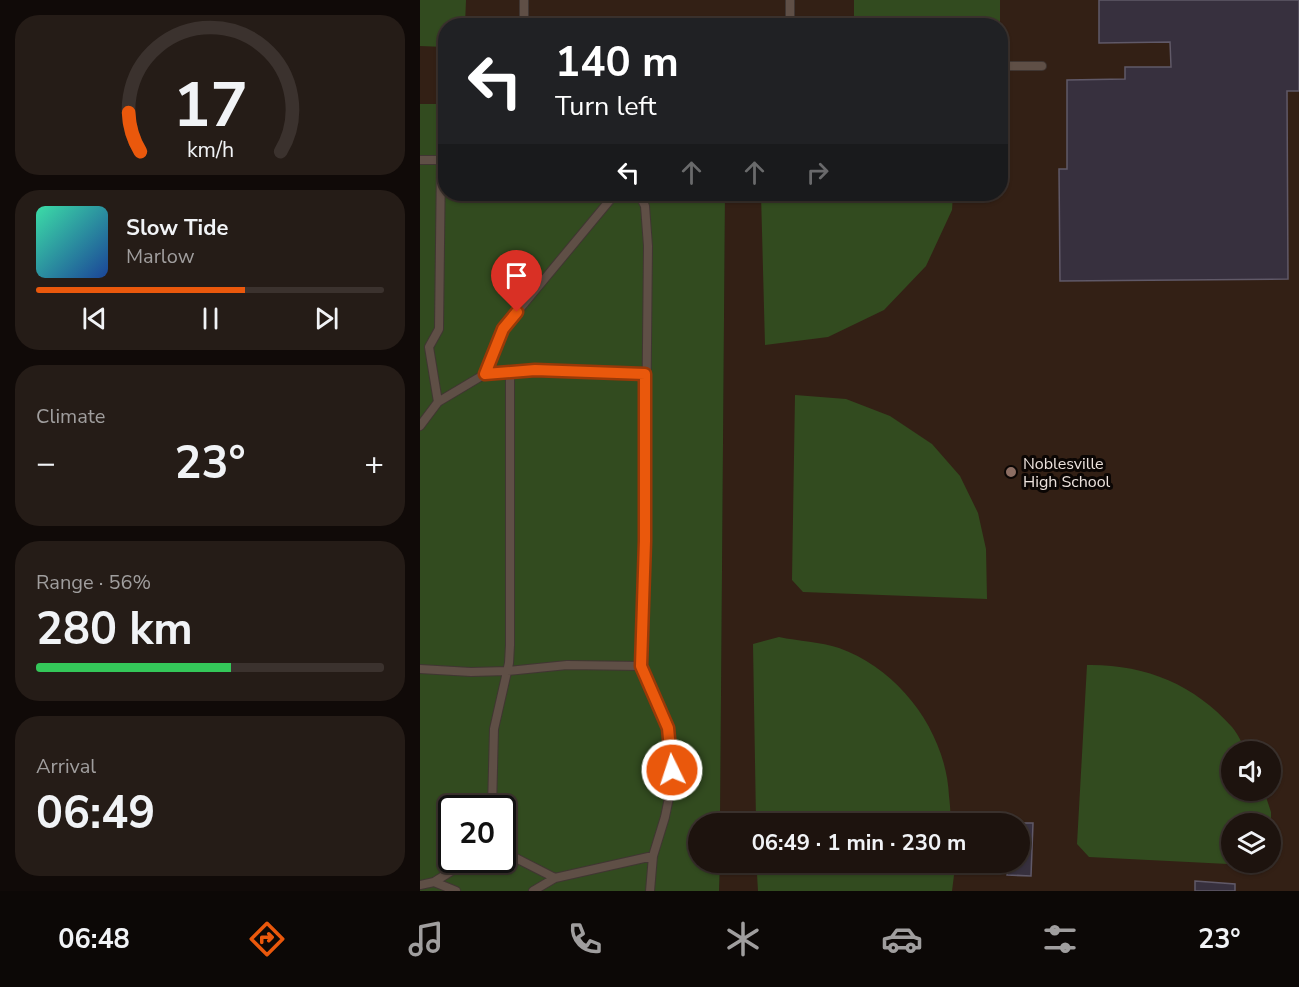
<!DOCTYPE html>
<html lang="en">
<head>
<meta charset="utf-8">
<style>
  body { margin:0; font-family:"Nunito Sans",sans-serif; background:#251c17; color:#f1f3f6; height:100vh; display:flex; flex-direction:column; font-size:22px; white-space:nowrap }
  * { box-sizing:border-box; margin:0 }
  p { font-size:20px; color:#a09e9e }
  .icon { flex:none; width:33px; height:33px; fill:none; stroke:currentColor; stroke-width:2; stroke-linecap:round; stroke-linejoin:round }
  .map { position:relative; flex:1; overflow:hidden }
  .panel { display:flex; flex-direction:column; gap:15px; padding:15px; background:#100a08; width:420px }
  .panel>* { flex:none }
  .banner { position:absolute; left:18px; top:18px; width:570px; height:183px; border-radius:24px; box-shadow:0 2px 4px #0004,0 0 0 2px #3b322e; background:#202124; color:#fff; overflow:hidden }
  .tools { position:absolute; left:801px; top:741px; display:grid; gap:12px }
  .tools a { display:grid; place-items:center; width:60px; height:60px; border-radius:50%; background:#1d130e; box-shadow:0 2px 4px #0004,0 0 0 2px #3b322e; font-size:30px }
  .speed { position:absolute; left:18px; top:795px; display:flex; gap:12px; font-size:30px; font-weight:700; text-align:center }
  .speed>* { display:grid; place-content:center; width:78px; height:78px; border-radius:50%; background:#1d130e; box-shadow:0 2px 4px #0004,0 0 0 2px #3b322e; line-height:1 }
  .speed .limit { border:3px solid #111; border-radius:9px; background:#fff; color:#111 }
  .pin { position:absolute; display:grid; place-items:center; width:51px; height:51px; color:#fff; margin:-62px -26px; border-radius:50% 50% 50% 0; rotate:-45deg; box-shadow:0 0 6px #0007 }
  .pin .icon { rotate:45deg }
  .me { position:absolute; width:66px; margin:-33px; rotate:356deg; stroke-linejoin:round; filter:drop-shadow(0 0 4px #0008) }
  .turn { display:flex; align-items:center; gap:21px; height:126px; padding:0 18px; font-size:27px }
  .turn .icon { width:78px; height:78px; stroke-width:2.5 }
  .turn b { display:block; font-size:42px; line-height:51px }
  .lanes { display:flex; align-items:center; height:57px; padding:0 18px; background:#0003; justify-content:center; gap:30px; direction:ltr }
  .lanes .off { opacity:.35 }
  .big { font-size:45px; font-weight:700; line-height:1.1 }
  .panel .card { flex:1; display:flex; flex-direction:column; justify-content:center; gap:9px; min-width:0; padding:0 21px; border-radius:24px; background:#251c17 }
  .panel .dial { align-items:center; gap:0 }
  .dial svg { height:156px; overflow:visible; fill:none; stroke:#3b322e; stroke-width:7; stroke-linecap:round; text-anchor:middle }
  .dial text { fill:#f1f3f6; stroke:none }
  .song { display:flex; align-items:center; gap:18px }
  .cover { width:72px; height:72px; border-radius:9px; background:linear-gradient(135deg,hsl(160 70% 55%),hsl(220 70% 35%)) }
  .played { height:6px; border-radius:3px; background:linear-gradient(90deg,#ea580c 60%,#3b322e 60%) }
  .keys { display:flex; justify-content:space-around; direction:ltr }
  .heat { display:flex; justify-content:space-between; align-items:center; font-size:33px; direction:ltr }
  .charge { height:9px; border-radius:4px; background:linear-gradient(90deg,#34c759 56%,#3b322e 0) }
  .trip { position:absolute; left:268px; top:813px; width:342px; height:60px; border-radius:30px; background:#1d130e; box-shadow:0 2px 4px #0004,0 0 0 2px #3b322e; font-weight:700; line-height:60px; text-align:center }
  .menu { display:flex; height:96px; justify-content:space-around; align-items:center; background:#0c0806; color:#a09e9e }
  .menu .icon { width:42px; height:42px }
  .menu .selected { color:#ea580c }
  .menu b { font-size:27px; color:#f1f3f6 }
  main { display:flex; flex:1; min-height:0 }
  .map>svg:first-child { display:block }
</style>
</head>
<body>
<main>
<section class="panel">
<div class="card dial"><svg viewBox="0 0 100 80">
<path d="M14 69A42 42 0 1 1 86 69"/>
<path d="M14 69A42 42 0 0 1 8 49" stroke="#ea580c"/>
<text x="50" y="56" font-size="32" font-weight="700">17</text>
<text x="50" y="72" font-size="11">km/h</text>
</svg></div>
<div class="card">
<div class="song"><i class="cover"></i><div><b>Slow Tide</b><p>Marlow</p></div></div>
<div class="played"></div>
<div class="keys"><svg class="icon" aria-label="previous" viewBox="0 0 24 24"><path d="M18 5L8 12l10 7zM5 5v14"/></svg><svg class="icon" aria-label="pause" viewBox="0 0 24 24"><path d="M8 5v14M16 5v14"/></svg><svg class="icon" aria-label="next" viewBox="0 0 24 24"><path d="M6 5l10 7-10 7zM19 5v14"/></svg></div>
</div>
<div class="card"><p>Climate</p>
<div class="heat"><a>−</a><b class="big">23°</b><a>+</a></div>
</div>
<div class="card"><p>Range · 56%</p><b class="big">280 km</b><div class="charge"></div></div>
<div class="card"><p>Arrival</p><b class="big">06:49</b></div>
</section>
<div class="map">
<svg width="879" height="891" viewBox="0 0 879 891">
  <rect width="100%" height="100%" fill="#271912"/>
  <!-- built -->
  <path fill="#332015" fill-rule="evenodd" d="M0,0H879V891H299L300,863L600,862V824L300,823L305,194H580V26H26L25,104H0ZM812,752H850V790H812ZM812,824H850V862H812Z"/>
  <!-- green -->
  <path fill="#324b1f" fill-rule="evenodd" d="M0,0H46L45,25L26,26L25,47L0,46Z
    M434,0H580V25H434Z
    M0,104H25L26,194H305L300,823L279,824V862L300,863L299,891H0ZM32,808H82V860H32Z
    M341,194H533L532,210L506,266L464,310L408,337L345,345Z
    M375,395L426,399L470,416L512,444L540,476L558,513L566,549L567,599L383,592L372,580Z
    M359,637C378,641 401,642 419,648C480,670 526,732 529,796C530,805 531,814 530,823L340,824L336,820L333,644Z
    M667,665C724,664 774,684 812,727C818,734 822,744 827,751L812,752V790L844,791L851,812V853L850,824H812V862L849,863L848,866L669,857L657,844Z
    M532,862L534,875L532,891H338L337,874L345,863Z"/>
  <!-- building -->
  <path fill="#37303e" stroke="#605968" stroke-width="1.5" d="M679,0H879V91H867L868,279L640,281L639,169H647V80L705,79V67H751L750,42L679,43Z
    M589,823H613L611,876L587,875L588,862H600V824Z
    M775,881L815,884V891H775Z"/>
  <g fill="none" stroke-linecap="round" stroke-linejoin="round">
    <defs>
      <path id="service" d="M104,0V26
        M370,0V26
        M580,66H622
        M0,160H25
        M65,374L83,329L195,194
        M18,402L9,347L19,329L21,161
        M0,426L18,402L65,374L115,371L225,374
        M0,669L51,672L87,671L147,665L221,666
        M72,808L74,729L89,663L90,645V372
        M82,851L135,878
        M14,882L36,891
        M0,885L14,882L49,860
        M113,891L135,878L233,856L245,817L252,783V758L248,728L221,666L225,541L228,246L225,206L219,194
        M230,891L233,856"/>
    </defs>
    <!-- service casing -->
    <use href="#service" stroke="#403632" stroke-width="10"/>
    <!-- service -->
    <use href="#service" stroke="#5f4f46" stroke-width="8"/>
  </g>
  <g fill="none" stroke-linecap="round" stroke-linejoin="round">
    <defs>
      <path id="route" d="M97,312L83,329L65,374L115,370L225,374V541L221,666L248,728L252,770"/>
    </defs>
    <!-- route casing -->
    <use href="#route" stroke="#983908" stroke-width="15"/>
    <!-- route -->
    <use href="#route" stroke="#ea580c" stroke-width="10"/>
  </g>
  <!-- markers -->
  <circle fill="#8d6e63" stroke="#0b0604" stroke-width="2" cx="591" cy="472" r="6"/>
  <g text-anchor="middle" stroke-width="6" stroke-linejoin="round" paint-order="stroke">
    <!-- poi labels -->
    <g font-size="16" fill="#ede3de" stroke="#0b0604" text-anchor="start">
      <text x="603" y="469">Noblesville<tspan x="603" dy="18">High School</tspan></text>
    </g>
  </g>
</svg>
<div class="tools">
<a><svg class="icon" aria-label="sound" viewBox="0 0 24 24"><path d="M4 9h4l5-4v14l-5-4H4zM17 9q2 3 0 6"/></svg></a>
<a><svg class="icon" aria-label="layers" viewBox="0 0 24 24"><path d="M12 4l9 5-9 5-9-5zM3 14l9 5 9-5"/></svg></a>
</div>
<div class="speed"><div class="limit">20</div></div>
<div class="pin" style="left:97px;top:312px;background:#d93025"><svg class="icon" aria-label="arrive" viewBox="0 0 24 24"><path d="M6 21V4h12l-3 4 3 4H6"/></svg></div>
<svg class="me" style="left:252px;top:770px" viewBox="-20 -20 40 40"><circle r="17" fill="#ea580c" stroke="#fff" stroke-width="3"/><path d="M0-11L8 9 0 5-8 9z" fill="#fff"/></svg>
<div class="trip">06:49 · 1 min · 230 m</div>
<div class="banner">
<div class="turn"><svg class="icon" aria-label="left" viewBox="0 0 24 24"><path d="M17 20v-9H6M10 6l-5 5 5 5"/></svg><div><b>140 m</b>Turn left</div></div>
<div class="lanes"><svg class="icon" aria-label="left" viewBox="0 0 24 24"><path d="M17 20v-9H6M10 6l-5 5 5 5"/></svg><svg class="icon off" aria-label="ahead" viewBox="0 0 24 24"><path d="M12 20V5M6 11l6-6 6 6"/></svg><svg class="icon off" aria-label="ahead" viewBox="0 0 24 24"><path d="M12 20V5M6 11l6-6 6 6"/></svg><svg class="icon off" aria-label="right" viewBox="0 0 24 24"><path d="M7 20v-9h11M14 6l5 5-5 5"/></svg></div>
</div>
</div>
</main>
<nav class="menu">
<b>06:48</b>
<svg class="icon selected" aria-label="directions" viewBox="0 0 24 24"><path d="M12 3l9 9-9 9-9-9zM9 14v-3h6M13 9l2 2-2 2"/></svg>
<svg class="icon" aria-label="music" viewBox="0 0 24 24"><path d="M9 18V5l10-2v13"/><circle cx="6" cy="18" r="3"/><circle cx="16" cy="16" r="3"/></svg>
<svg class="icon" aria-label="phone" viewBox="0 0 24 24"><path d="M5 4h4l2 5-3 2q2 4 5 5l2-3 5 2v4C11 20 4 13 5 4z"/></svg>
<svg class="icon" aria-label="climate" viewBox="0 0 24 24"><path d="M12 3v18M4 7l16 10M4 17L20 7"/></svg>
<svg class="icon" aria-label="car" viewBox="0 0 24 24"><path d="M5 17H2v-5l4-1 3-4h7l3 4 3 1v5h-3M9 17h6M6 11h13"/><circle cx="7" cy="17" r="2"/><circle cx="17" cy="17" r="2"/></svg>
<svg class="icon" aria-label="filters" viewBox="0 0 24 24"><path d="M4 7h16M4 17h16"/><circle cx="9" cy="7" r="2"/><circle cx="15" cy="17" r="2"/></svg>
<b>23°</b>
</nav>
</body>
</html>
